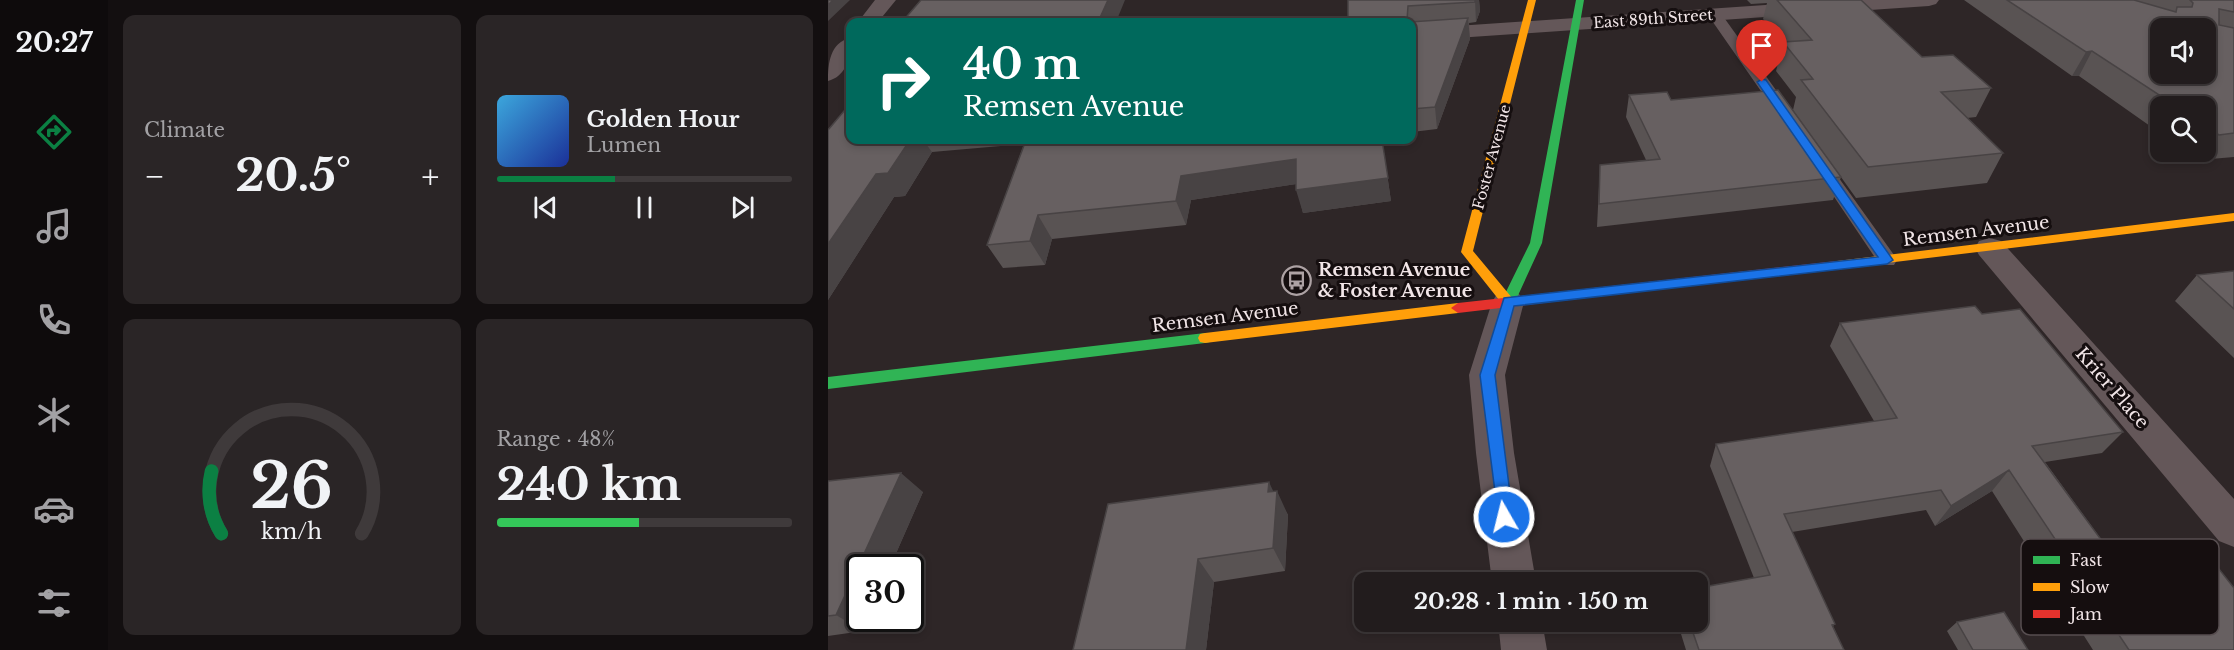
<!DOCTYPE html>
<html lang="en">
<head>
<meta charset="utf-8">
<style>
  body { margin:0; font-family:"Libre Baskerville",serif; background:#2a2526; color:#f1f3f6; height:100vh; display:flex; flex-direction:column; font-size:22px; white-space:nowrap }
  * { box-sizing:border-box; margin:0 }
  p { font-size:20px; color:#a2a1a4 }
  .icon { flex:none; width:33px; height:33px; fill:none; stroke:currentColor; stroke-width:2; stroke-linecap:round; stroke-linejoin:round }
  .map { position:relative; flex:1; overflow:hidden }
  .drawer { display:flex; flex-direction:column; gap:15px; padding:15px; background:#130f10; width:720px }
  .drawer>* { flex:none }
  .banner { position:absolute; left:18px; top:18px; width:570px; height:126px; border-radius:12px; box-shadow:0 3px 9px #0003,0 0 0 2px #3f3a3b; background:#00695c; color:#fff; overflow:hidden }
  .controls { position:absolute; left:1322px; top:18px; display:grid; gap:12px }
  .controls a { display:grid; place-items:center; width:66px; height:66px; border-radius:12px; background:#221c1d; box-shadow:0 3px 9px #0003,0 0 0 2px #3f3a3b; font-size:30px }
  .speed { position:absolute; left:18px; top:554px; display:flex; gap:12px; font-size:30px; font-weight:700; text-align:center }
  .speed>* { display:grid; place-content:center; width:78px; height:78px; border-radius:50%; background:#221c1d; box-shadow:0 3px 9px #0003,0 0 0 2px #3f3a3b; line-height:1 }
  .speed .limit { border:3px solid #111; border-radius:9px; background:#fff; color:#111 }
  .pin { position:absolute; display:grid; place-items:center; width:51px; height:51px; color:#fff; margin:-62px -26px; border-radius:50% 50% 50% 0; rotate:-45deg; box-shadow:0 0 6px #0007 }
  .pin .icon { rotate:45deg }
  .me { position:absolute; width:66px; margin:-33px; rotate:352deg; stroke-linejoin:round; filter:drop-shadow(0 0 4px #0008) }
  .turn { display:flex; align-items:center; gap:21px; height:126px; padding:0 18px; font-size:27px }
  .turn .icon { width:78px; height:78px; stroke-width:2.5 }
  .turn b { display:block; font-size:42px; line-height:51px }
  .big { font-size:45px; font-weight:700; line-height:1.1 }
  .drawer .tile { flex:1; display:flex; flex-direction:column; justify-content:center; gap:9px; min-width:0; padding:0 21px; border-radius:12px; background:#2a2526 }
  .drawer .dial { align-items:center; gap:0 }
  .dial svg { height:156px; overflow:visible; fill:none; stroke:#3f3a3b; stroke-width:7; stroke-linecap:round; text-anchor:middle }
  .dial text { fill:#f1f3f6; stroke:none }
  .song { display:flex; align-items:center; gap:18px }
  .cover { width:72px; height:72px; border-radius:9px; background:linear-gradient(135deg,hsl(200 70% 55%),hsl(230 70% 35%)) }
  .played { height:6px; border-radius:3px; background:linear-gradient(90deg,#0b8043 40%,#3f3a3b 40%) }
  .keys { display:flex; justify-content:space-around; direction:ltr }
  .heat { display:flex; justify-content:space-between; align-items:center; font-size:33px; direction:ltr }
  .charge { height:9px; border-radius:4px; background:linear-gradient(90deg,#34c759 48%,#3f3a3b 0) }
  .drawer .tiles { flex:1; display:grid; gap:15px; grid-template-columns:repeat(2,1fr) }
  .trip { position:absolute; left:526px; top:572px; width:354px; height:60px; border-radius:12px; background:#221c1d; box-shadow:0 3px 9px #0003,0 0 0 2px #3f3a3b; font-weight:700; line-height:60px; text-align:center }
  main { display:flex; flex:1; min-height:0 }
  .tab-bar { display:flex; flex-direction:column; width:108px; justify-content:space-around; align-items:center; background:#0e0b0c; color:#a2a1a4 }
  .tab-bar .icon { width:42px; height:42px }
  .tab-bar .current { color:#0b8043 }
  .tab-bar b { font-size:27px; color:#f1f3f6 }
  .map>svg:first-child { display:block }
</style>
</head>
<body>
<main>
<nav class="tab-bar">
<b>20:27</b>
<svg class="icon current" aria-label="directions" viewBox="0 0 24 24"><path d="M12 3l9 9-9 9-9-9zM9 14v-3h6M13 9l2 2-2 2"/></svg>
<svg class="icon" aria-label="music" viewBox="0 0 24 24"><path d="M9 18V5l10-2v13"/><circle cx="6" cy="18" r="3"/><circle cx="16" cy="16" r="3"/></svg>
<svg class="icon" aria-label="phone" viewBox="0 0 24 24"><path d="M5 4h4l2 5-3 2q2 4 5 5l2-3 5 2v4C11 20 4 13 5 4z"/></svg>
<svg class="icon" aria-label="climate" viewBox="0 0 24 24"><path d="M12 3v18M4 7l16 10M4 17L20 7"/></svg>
<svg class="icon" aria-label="car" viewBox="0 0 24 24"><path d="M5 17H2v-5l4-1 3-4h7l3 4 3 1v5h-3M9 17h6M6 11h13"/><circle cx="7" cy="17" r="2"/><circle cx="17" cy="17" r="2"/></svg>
<svg class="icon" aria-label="filters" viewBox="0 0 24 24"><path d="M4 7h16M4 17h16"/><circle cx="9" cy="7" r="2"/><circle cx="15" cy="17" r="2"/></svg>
</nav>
<section class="drawer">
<div class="tiles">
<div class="tile"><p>Climate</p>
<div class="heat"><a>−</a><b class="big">20.5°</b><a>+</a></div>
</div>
<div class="tile">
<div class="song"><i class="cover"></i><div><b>Golden Hour</b><p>Lumen</p></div></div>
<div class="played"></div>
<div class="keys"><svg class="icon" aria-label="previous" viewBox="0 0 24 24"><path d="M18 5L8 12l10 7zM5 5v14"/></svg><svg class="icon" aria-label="pause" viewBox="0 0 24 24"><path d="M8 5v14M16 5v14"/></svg><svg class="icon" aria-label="next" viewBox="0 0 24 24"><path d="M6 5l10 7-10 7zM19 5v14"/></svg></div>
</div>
<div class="tile dial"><svg viewBox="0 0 100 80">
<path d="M14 69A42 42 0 1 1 86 69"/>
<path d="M14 69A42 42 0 0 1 9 37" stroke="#0b8043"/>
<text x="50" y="56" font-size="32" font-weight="700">26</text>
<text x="50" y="72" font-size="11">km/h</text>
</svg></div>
<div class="tile"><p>Range · 48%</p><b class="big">240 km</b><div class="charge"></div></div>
</div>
</section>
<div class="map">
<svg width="1406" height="650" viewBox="0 0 1406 650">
  <rect width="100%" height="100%" fill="#2e2627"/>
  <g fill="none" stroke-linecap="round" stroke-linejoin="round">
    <!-- lane -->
    <path fill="#645759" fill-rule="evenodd" d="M887,11L892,12L963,111L965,114L963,117H951L880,15Z
      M992,159L998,160L1066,255L1069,260L1066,265H1052L984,164Z"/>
    <!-- street -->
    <path fill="#645759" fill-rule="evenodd" d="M47,0H68L50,22H30Z
      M1012,0H1111L1108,4L1101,6L584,41V29Z
      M22,38C24,55 19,76 0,81C0,63 2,43 22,38Z
      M1162,238L1173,241L1406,499V547L1391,541L1151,255L1147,248L1151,241Z
      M680,291L691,294L696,302L677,375L686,453L708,582H664L648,453L641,375L664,302L669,294Z
      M670,621H714L719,650H673Z"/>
    <!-- fast -->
    <path fill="#30b455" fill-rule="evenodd" d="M748,0H756L714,243L687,302L680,307L673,302L702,243Z
      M377,333L382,334L384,338L382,342L377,343L0,389V377Z"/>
    <!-- slow -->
    <path fill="#ff9f0a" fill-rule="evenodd" d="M700,0H708L645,251L685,299L687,302L680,307L675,305L633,252Z
      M1406,213V221L1009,269L1003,265L1009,261Z
      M630,303L637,308L630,313L377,343L372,342L370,338L372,334L377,333Z"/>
    <!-- jam -->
    <path fill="#e5322d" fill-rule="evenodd" d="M1009,261L1013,262L1015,265L1013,268L630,313L623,308L630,303Z"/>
  </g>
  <!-- wall -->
  <path fill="#595353" d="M520,0H651L652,11L648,22L641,23L642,39L609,129L584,132V22Z
    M919,0H1033L1094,57L1163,88L1148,117L1139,118L1175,153L1159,183L1028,198L965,110L968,97L948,71L955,43L935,19L939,3L923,4Z
    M1136,0H1406V157L1371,160L1359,152H1377V106H1332V133L1251,76H1244Z
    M801,95L843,100L1013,177L1005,200L769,227L772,165L818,160L798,117Z
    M0,130L22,140H554L563,201L475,213L468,184L363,200L358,225L224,239L217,265L175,268L159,245L196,144L104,152L77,196L66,197L0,300Z
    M1406,271V358L1347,301L1369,275Z
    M1154,314L1295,432L1274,453L1217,462L1305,583L1406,650H1265L1164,491L1107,526L1098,510L964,532L1007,624L1005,626L1016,650H858L849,621H870L926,578L882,466L888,444L1046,421L1002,346L1012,323Z
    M0,481L95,492L62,567H32L35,631L0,636Z
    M446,491L460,515L457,571L386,582L378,650H245Z
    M1129,622L1200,650H1130L1119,631Z"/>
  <!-- shaded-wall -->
  <path fill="#484344" d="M5,0H22L0,21V5Z
    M280,0H297L288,22H270Z
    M647,0H651L652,11L648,22Z
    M640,18L642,39L609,129L607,107Z
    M1264,51L1251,76H1244L1258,52Z
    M82,140H95L104,152L77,196L66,197L0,300V244L48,174Z
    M554,140L563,201L475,213L468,190Z
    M468,159L475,183L363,200L358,225L348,201L353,176Z
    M210,215L224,239L217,265L202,241Z
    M1181,470L1164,491L1107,526L1123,506Z
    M73,473L95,492L62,567H32V618H40L35,631L8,615Z
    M441,482L448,497L449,491L460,515L457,571L445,548L440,492Z
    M370,559L386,582L378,650H358Z"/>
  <!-- building -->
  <path fill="#676061" stroke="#484344" stroke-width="1.5" fill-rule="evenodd" d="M0,0H5L0,5Z
    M93,0H280L270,22H74Z
    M520,0H647V2L580,6L579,20L582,22L640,18L607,107L584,109V22H520Z
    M949,0H1033L1094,57L1125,55L1163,88L1113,92L1175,153L1040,167L973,80L985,79L955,42L984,40Z
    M1179,0H1306L1348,12L1349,7H1364L1365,3L1362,0H1406V12L1391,9V25L1406,28V133L1391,135L1377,126V106H1348L1264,51L1258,52ZM1332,28H1377V74H1332Z
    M950,90L1013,177L771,204L772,165L832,159L801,95L839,92L843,100Z
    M22,104V140H82L60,173L48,174L0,244V130Z
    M198,140H554L560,178L468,190V159L353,176L348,201L210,215L202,241L159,245Z
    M1406,271V309L1369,275Z
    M1147,306L1154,314L1192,309L1295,432L1204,446L1305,583L1391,569L1406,588V650H1301L1181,470L1123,506L1113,490L956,514L1007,624L1004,625L1016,650H871L861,621H870V588L942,575L888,444L1069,418L1012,323Z
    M73,473L8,615L0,616V481Z
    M441,482L440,492L449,491L445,548L370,559L358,650H245L280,504Z
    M1176,612L1200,650H1145L1129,622Z"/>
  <!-- route -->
  <path fill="#1a73e8" stroke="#114b97" stroke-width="1.5" d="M934,79L938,80L1065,260L1059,264L686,306L667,375L685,517L682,523L676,525L671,523L652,375L676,298L1050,257L929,82Z"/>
  <!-- icons -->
  <defs>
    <symbol id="bus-ring" viewBox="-11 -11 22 22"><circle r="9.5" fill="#150e0f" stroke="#ada2a4" stroke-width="1.5"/><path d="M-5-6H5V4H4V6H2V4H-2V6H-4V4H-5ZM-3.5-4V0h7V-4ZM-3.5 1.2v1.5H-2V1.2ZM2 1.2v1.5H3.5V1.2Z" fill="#ada2a4"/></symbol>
  </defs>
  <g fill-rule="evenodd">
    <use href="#bus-ring" x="452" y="264" width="33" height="33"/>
  </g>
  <g text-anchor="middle" stroke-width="6" stroke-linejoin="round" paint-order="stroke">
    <!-- far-street labels -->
    <g font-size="15" fill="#f1e5e7" stroke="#150e0f">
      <text transform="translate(825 19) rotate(-4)" y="5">East 89th Street</text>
      <text transform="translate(664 157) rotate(-75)" y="5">Foster Avenue</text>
    </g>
    <!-- street labels -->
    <g font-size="18" fill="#f1e5e7" stroke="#150e0f">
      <text transform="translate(1148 231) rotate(-7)" y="6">Remsen Avenue</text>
      <text transform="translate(397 317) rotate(-7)" y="6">Remsen Avenue</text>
      <text transform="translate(1284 388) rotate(49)" y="6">Krier Place</text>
    </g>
    <!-- poi labels -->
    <g font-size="18" font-weight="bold" fill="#f1e5e7" stroke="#150e0f" text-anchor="start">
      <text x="490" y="276">Remsen Avenue<tspan x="490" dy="21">&amp; Foster Avenue</tspan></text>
    </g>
  </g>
  <!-- legend -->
  <rect x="1193" y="539" width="198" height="96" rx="9" fill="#150e0f" stroke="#574e50" stroke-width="1.5"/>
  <rect x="1205" y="556" width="27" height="8" fill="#30b455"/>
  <rect x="1205" y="583" width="27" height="8" fill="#ff9f0a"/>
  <rect x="1205" y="610" width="27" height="8" fill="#e5322d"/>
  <g font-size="16" fill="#f1e5e7">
    <text x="1242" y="566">Fast</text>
    <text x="1242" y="593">Slow</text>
    <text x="1242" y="620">Jam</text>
  </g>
</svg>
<div class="controls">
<a><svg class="icon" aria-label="sound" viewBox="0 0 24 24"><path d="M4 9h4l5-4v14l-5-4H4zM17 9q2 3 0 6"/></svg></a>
<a><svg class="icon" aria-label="search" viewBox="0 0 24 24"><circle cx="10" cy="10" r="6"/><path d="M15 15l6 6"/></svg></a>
</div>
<div class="speed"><div class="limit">30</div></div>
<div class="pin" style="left:934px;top:82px;background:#d93025"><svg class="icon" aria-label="arrive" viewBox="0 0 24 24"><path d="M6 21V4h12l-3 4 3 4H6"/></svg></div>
<svg class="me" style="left:676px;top:517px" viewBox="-20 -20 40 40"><circle r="17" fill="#1a73e8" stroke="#fff" stroke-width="3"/><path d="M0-11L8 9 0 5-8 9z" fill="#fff"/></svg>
<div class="trip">20:28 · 1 min · 150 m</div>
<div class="banner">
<div class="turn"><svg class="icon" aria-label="right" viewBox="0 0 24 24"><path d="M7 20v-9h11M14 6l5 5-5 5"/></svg><div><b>40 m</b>Remsen Avenue</div></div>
</div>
</div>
</main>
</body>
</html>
